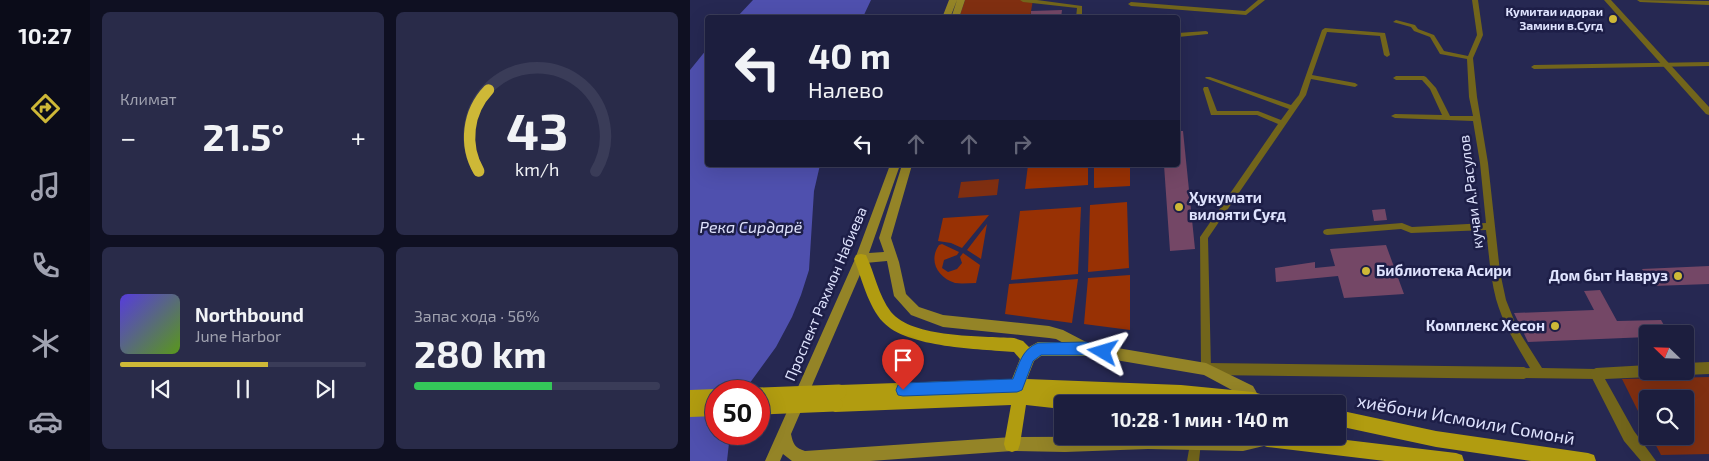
<!DOCTYPE html>
<html lang="ru">
<head>
<meta charset="utf-8">
<style>
  body { margin:0; font-family:"Exo 2",sans-serif; background:#292b49; color:#f1f3f6; height:100vh; display:flex; flex-direction:column; font-size:19px; white-space:nowrap }
  * { box-sizing:border-box; margin:0 }
  p { font-size:16px; color:#a0a2b0 }
  .icon { flex:none; width:28px; height:28px; fill:none; stroke:currentColor; stroke-width:2; stroke-linecap:round; stroke-linejoin:round }
  .map { position:relative; flex:1; overflow:hidden }
  .details { display:flex; flex-direction:column; gap:12px; padding:12px; background:#0f1022; width:600px }
  .details>* { flex:none }
  .top-card { position:absolute; left:15px; top:15px; width:475px; height:152px; border-radius:5px; box-shadow:0 5px 20px #0002,0 0 0 1px #3a3c58; background:#1c1e3e; color:#f1f3f6; overflow:hidden }
  .needle { width:32px; rotate:293deg }
  .controls { position:absolute; left:949px; top:325px; display:grid; gap:10px }
  .controls a { display:grid; place-items:center; width:55px; height:55px; border-radius:5px; background:#1c1e3e; box-shadow:0 5px 20px #0002,0 0 0 1px #3a3c58; font-size:25px }
  .speed { position:absolute; left:15px; top:380px; display:flex; gap:10px; font-size:25px; font-weight:700; text-align:center }
  .speed>* { display:grid; place-content:center; width:65px; height:65px; border-radius:50%; background:#1c1e3e; box-shadow:0 5px 20px #0002,0 0 0 1px #3a3c58; line-height:1 }
  .speed .limit { border:8px solid #d22; background:#fff; color:#111 }
  .pin { position:absolute; display:grid; place-items:center; width:42px; height:42px; color:#fff; margin:-51px -21px; border-radius:50% 50% 50% 0; rotate:-45deg; box-shadow:0 0 5px #0007 }
  .pin .icon { rotate:45deg }
  .me { position:absolute; width:55px; margin:-28px; rotate:277deg; stroke-linejoin:round; filter:drop-shadow(0 0 4px #0008) }
  .turn { display:flex; align-items:center; gap:18px; height:105px; padding:0 20px; font-size:22px }
  .turn .icon { width:65px; height:65px; stroke-width:2.5 }
  .turn b { display:block; font-size:35px; line-height:42px }
  .lanes { display:flex; align-items:center; height:48px; padding:0 20px; background:#0003; justify-content:center; gap:25px; direction:ltr }
  .lanes .off { opacity:.35 }
  .big { font-size:38px; font-weight:700; line-height:1.1 }
  .details .widget { flex:1; display:flex; flex-direction:column; justify-content:center; gap:8px; min-width:0; padding:0 18px; border-radius:8px; background:#292b49 }
  .details .dial { align-items:center; gap:0 }
  .dial svg { height:130px; overflow:visible; fill:none; stroke:#3a3c58; stroke-width:7; stroke-linecap:round; text-anchor:middle }
  .dial text { fill:#f1f3f6; stroke:none }
  .song { display:flex; align-items:center; gap:15px }
  .cover { width:60px; height:60px; border-radius:8px; background:linear-gradient(135deg,hsl(250 70% 55%),hsl(90 70% 35%)) }
  .played { height:5px; border-radius:2px; background:linear-gradient(90deg,#ceb837 60%,#3a3c58 60%) }
  .keys { display:flex; justify-content:space-around; direction:ltr }
  .heat { display:flex; justify-content:space-between; align-items:center; font-size:28px; direction:ltr }
  .charge { height:8px; border-radius:4px; background:linear-gradient(90deg,#34c759 56%,#3a3c58 0) }
  .details .tiles { flex:1; display:grid; gap:12px; grid-template-columns:repeat(2,1fr) }
  .trip { position:absolute; left:364px; top:395px; width:292px; height:50px; border-radius:5px; background:#1c1e3e; box-shadow:0 5px 20px #0002,0 0 0 1px #3a3c58; font-weight:700; line-height:50px; text-align:center }
  main { display:flex; flex:1; min-height:0 }
  .tabs { display:flex; flex-direction:column; width:90px; justify-content:space-around; align-items:center; background:#0b0c19; color:#a0a2b0 }
  .tabs .icon { width:35px; height:35px }
  .tabs .on { color:#ceb837 }
  .tabs b { font-size:22px; color:#f1f3f6 }
  .map>svg:first-child { display:block }
</style>
</head>
<body>
<main>
<nav class="tabs">
<b>10:27</b>
<svg class="icon on" aria-label="directions" viewBox="0 0 24 24"><path d="M12 3l9 9-9 9-9-9zM9 14v-3h6M13 9l2 2-2 2"/></svg>
<svg class="icon" aria-label="music" viewBox="0 0 24 24"><path d="M9 18V5l10-2v13"/><circle cx="6" cy="18" r="3"/><circle cx="16" cy="16" r="3"/></svg>
<svg class="icon" aria-label="phone" viewBox="0 0 24 24"><path d="M5 4h4l2 5-3 2q2 4 5 5l2-3 5 2v4C11 20 4 13 5 4z"/></svg>
<svg class="icon" aria-label="climate" viewBox="0 0 24 24"><path d="M12 3v18M4 7l16 10M4 17L20 7"/></svg>
<svg class="icon" aria-label="car" viewBox="0 0 24 24"><path d="M5 17H2v-5l4-1 3-4h7l3 4 3 1v5h-3M9 17h6M6 11h13"/><circle cx="7" cy="17" r="2"/><circle cx="17" cy="17" r="2"/></svg>
</nav>
<section class="details">
<div class="tiles">
<div class="widget"><p>Климат</p>
<div class="heat"><a>−</a><b class="big">21.5°</b><a>+</a></div>
</div>
<div class="widget dial"><svg viewBox="0 0 100 80">
<path d="M14 69A42 42 0 1 1 86 69"/>
<path d="M14 69A42 42 0 0 1 20 19" stroke="#ceb837"/>
<text x="50" y="56" font-size="32" font-weight="700">43</text>
<text x="50" y="72" font-size="11">km/h</text>
</svg></div>
<div class="widget">
<div class="song"><i class="cover"></i><div><b>Northbound</b><p>June Harbor</p></div></div>
<div class="played"></div>
<div class="keys"><svg class="icon" aria-label="previous" viewBox="0 0 24 24"><path d="M18 5L8 12l10 7zM5 5v14"/></svg><svg class="icon" aria-label="pause" viewBox="0 0 24 24"><path d="M8 5v14M16 5v14"/></svg><svg class="icon" aria-label="next" viewBox="0 0 24 24"><path d="M6 5l10 7-10 7zM19 5v14"/></svg></div>
</div>
<div class="widget"><p>Запас хода · 56%</p><b class="big">280 km</b><div class="charge"></div></div>
</div>
</section>
<div class="map">
<svg width="1019" height="461" viewBox="0 0 1019 461">
  <rect width="100%" height="100%" fill="#262852"/>
  <!-- green -->
  <path fill="#802f11" d="M275,0H343L340,17L269,18Z
    M309,179L307,195L268,198L271,182Z
    M1019,377V454L971,455L961,436H995V399H958L957,429L932,379Z"/>
  <!-- forest -->
  <path fill="#983104" d="M338,165H398V185L335,189Z
    M404,165H440V186L404,188Z
    M437,202L439,268L398,272L400,205Z
    M391,207L388,274L321,280L330,211Z
    M299,215L272,248L261,243L248,241L253,218Z
    M297,224L291,259L277,250Z
    M252,244L269,252L267,255L254,260L252,268L258,272L267,269L272,263L270,257L273,253L290,265L286,283C279,283 272,284 265,283C248,278 238,261 249,245Z
    M440,275V330L394,324L398,278Z
    M388,279L382,323L315,314L319,284Z"/>
  <!-- water -->
  <path fill="#4f50ae" d="M63,0H181L173,17H47Z
    M17,49L18,165H130L124,191L119,270L111,295L102,317L86,347L54,391H26V434H40L37,461H0V70Z"/>
  <!-- building -->
  <path fill="#744766" d="M372,10L371,18H341V11Z
    M488,131H493L505,249L480,251L474,165H488Z
    M695,209L697,220L684,221L682,210Z
    M696,245L714,294L654,298L648,276L586,282L585,268L625,262V268L645,266L640,249Z
    M1019,266V284L963,286L952,269Z
    M910,290L927,321L971,320L979,334H958V337L838,342L824,313L904,310L894,291Z"/>
  <g fill="none" stroke-linecap="round" stroke-linejoin="round">
    <!-- minor -->
    <path fill="#72651b" fill-rule="evenodd" d="M330,0H347L392,6V18H386L387,8L333,2Z
      M568,0H575L556,15L441,6L438,4L441,2L555,11Z
      M782,0H788L793,35L783,58L787,97L798,163L810,272L816,300L828,330L852,368L906,369L910,370L911,374L910,378L906,379L834,378L830,377L829,373L830,369L840,368C827,346 813,324 806,299C800,276 799,253 796,230L721,233L711,229L637,235L634,234L633,232L634,230L637,229L712,223L722,227L796,223L790,163L783,121L705,118L701,116L705,114L752,115L740,89L732,80H706L703,78L706,76H734L736,77L746,88L760,116H783L779,97L777,59L750,54L740,37L724,31L721,27L703,22L706,20L725,25L728,29L744,35L754,51L778,56L787,35Z
      M947,0L1019,1V5L950,2Z
      M635,28L695,33L700,55L697,57L694,55L690,36L637,32L622,75L665,83L668,85L665,87L621,79L616,95L518,238L521,369L520,372L516,374L512,372L511,369L510,237L588,124L567,115H521L513,89L514,87H518L527,111H568L591,120L599,109L515,78L516,77H520L601,105L609,95L632,30Z
      M516,31L518,32V34L488,37V33Z
      M1019,62V66L844,69L841,67L844,65Z
      M505,436L509,438L511,442L509,461H497L501,438Z"/>
    <!-- tertiary -->
    <path fill="#72651b" fill-rule="evenodd" d="M914,0H921L1019,107V115L1016,114Z
      M1019,362V374L995,375L990,371H995V363Z
      M516,363L834,367L838,369L840,373L838,377L834,379L516,375L512,373L510,369L512,365Z
      M958,365V371H966L964,375L960,377L915,379L944,431L966,461H951L934,441L900,374L902,370L906,368Z"/>
    <!-- secondary -->
    <path fill="#948427" fill-rule="evenodd" d="M259,0H267L260,18H252Z
      M267,0H275L269,18H261Z
      M200,165H210L179,253L194,252L189,238L212,165H222L201,238L209,262L216,294L229,307L253,315L359,326L373,330L398,343L516,363L563,386L568,395L569,404H555L553,396L514,375L396,355L366,339L359,338L253,327L221,315L204,296L197,261L175,263L101,434C103,444 105,448 115,451L322,437L583,436L584,439L582,444L553,451L458,449L375,452L322,451L180,461H102L93,454L90,461H75L165,259Z"/>
    <!-- primary -->
    <path fill="#b19c10" fill-rule="evenodd" d="M171,254L176,255C185,274 188,295 201,312C222,338 292,336 324,338L333,341L339,347L348,342H396L401,344L403,349L401,354L396,356H351L344,361L337,379L491,385L563,392L588,399L590,404C521,404 453,398 385,395L399,399L401,404H372V409L336,405L330,444L328,450L322,452L316,450L314,444L321,405L145,412L139,409L137,404L139,399L143,397L141,392L144,387L149,385L322,379L330,359L324,352C290,349 217,348 193,322C178,306 172,279 164,259L166,255Z
      M26,389L30,391H26V416L0,417V390Z
      M648,410L746,431L898,453L904,455L906,461H841L746,447L648,426Z
      M562,436H623L766,453L772,455L774,461H695L577,447L564,442Z"/>
    <!-- primary-bridge -->
    <path stroke="#b19c10" stroke-width="15" d="M69,395L149,392
      M69,407L145,404"/>
  </g>
  <!-- route -->
  <path fill="#1a73e8" stroke="#114b97" d="M396,342L418,347L420,352L418,356L413,358L396,355H351L343,361L332,390L327,392L213,396L208,395L206,390L208,385L213,383L323,379C329,364 332,349 348,343Z"/>
  <!-- markers -->
  <g fill="#ceb837" stroke="#1d1e47" stroke-width="2">
    <circle cx="923" cy="19" r="5"/>
    <circle cx="489" cy="207" r="5"/>
    <circle cx="676" cy="271" r="5"/>
    <circle cx="988" cy="276" r="5"/>
    <circle cx="865" cy="326" r="5"/>
  </g>
  <g text-anchor="middle" stroke-width="5" stroke-linejoin="round" paint-order="stroke">
    <!-- far-poi labels -->
    <g font-size="12" font-weight="bold" fill="#dfe3fe" stroke="#1d1e47" text-anchor="end">
      <text x="913" y="16">Кумитаи идораи<tspan x="913" dy="14">Замини в.Сугд</tspan></text>
    </g>
    <!-- street labels -->
    <g font-size="15" fill="#dfe3fe" stroke="#1d1e47">
      <text transform="translate(781 192) rotate(-97)" y="5">кучаи А.Расулов</text>
      <text transform="translate(136 294) rotate(-67)" y="5">Проспект Рахмон Набиева</text>
    </g>
    <!-- poi labels -->
    <g font-size="15" font-weight="bold" fill="#dfe3fe" stroke="#1d1e47" text-anchor="start">
      <text x="499" y="203">Ҳукумати<tspan x="499" dy="17">вилояти Суғд</tspan></text>
      <text x="686" y="276">Библиотека Асири</text>
      <text x="978" y="281" text-anchor="end">Дом быт Навруз</text>
      <text x="855" y="331" text-anchor="end">Комплекс Хесон</text>
    </g>
    <!-- water labels -->
    <g font-size="16" font-style="italic" fill="#dde0fa" stroke="#1d1e47">
      <text x="61" y="233">Река Сирдарё</text>
    </g>
    <!-- near-street labels -->
    <g font-size="18" fill="#dfe3fe" stroke="#1d1e47">
      <text transform="translate(776 420) rotate(10)" y="6">хиёбони Исмоили Сомонӣ</text>
    </g>
  </g>
</svg>
<div class="controls">
<a><svg class="needle" viewBox="-14 -14 28 28"><path d="M0-13l5 13h-10z" fill="#e53935"/><path d="M0 13l5-13h-10z" fill="#a0a2b0"/></svg></a>
<a><svg class="icon" aria-label="search" viewBox="0 0 24 24"><circle cx="10" cy="10" r="6"/><path d="M15 15l6 6"/></svg></a>
</div>
<div class="speed"><div class="limit">50</div></div>
<div class="pin" style="left:213px;top:390px;background:#d93025"><svg class="icon" aria-label="arrive" viewBox="0 0 24 24"><path d="M6 21V4h12l-3 4 3 4H6"/></svg></div>
<svg class="me" style="left:413px;top:352px" viewBox="-20 -20 40 40"><path d="M0-17L14 15 0 8-14 15z" fill="#1a73e8" stroke="#fff" stroke-width="4"/></svg>
<div class="trip">10:28 · 1 мин · 140 m</div>
<div class="top-card">
<div class="turn"><svg class="icon" aria-label="left" viewBox="0 0 24 24"><path d="M17 20v-9H6M10 6l-5 5 5 5"/></svg><div><b>40 m</b>Налево</div></div>
<div class="lanes"><svg class="icon" aria-label="left" viewBox="0 0 24 24"><path d="M17 20v-9H6M10 6l-5 5 5 5"/></svg><svg class="icon off" aria-label="ahead" viewBox="0 0 24 24"><path d="M12 20V5M6 11l6-6 6 6"/></svg><svg class="icon off" aria-label="ahead" viewBox="0 0 24 24"><path d="M12 20V5M6 11l6-6 6 6"/></svg><svg class="icon off" aria-label="right" viewBox="0 0 24 24"><path d="M7 20v-9h11M14 6l5 5-5 5"/></svg></div>
</div>
</div>
</main>
</body>
</html>
